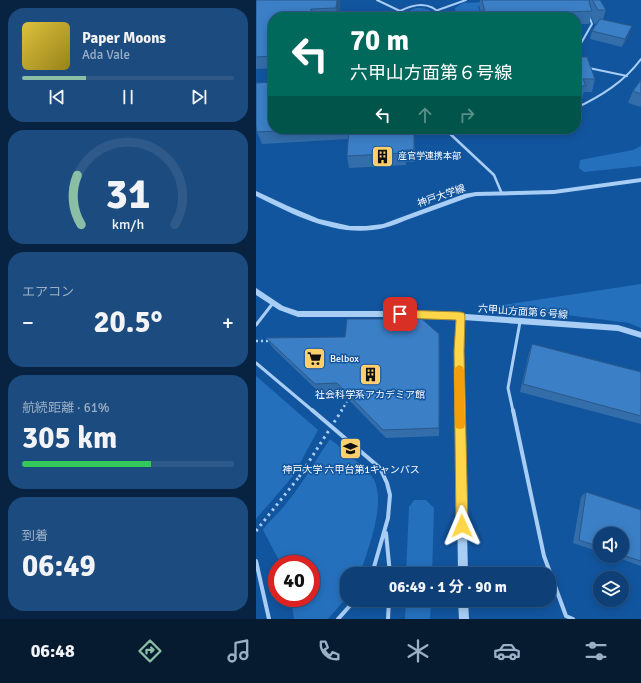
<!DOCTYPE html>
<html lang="ja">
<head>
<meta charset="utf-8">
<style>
  body { margin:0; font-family:Signika,"Noto Sans JP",sans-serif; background:#1c4b7f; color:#f1f3f6; height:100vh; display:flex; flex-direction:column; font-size:15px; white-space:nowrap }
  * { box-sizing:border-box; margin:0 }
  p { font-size:13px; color:#9bafc6 }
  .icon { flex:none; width:22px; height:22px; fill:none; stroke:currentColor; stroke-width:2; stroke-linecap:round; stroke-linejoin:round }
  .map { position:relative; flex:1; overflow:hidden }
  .drawer { display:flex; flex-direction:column; gap:8px; padding:8px; background:#082341; width:256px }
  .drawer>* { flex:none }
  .top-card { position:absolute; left:12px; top:12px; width:313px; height:122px; border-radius:16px; box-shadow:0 2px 10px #0003,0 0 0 1px #2e5989; background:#00695c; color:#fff; overflow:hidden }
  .tools { position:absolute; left:337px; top:527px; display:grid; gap:8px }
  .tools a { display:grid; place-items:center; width:36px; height:36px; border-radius:50%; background:#0e4077; box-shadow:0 2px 10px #0003,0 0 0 1px #2e5989; font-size:20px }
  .speed { position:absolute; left:12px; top:555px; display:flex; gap:8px; font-size:20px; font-weight:700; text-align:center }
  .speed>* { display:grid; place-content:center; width:52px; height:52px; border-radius:50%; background:#0e4077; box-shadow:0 2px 10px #0003,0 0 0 1px #2e5989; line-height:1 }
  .speed .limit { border:6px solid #d22; background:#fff; color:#111 }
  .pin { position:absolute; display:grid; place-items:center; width:34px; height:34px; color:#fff; margin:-17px; border-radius:8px; box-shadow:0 2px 6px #0006 }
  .me { position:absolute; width:44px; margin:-22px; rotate:359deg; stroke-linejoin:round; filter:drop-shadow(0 0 3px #0008) }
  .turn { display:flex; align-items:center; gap:14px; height:84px; padding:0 16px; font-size:18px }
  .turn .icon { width:52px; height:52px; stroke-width:2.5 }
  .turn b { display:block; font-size:28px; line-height:34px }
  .lanes { display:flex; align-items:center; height:38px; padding:0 16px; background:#0003; justify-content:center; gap:20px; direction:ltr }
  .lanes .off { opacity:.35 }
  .big { font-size:30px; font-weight:700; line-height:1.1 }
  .drawer .widget { flex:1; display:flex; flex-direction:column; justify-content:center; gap:6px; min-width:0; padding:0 14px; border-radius:16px; background:#1c4b7f }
  .drawer .dial { align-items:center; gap:0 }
  .dial svg { height:104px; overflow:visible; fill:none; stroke:#2e5989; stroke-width:7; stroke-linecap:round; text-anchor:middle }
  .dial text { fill:#f1f3f6; stroke:none }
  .song { display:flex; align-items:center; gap:12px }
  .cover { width:48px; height:48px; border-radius:6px; background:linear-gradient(135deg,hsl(50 70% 55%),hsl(50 70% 35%)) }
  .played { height:4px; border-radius:2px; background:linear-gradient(90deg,#8abfa5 30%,#2e5989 30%) }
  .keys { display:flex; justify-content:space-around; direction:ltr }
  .heat { display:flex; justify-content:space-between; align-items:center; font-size:22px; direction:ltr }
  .charge { height:6px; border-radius:3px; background:linear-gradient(90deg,#34c759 61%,#2e5989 0) }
  .trip { position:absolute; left:84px; top:567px; width:216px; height:40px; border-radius:16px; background:#0e4077; box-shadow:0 2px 10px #0003,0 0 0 1px #2e5989; font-weight:700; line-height:40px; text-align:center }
  .menu { display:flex; height:64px; justify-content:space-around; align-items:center; background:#061a30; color:#9bafc6 }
  .menu .icon { width:28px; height:28px }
  .menu .active { color:#8abfa5 }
  .menu b { font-size:18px; color:#f1f3f6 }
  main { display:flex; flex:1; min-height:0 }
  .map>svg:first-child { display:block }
</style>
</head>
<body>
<main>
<section class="drawer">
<div class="widget">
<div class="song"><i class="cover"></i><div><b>Paper Moons</b><p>Ada Vale</p></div></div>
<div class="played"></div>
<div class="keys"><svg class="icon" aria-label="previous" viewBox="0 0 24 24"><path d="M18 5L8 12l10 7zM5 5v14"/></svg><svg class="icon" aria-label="pause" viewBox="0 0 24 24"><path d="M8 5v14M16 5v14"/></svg><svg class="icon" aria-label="next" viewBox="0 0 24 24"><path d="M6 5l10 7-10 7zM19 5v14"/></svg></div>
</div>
<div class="widget dial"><svg viewBox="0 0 100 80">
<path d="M14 69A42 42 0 1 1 86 69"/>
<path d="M14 69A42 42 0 0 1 11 31" stroke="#8abfa5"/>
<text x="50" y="56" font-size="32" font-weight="700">31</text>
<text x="50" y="72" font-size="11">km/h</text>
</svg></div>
<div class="widget"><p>エアコン</p>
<div class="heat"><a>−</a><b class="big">20.5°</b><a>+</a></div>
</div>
<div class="widget"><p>航続距離 · 61%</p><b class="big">305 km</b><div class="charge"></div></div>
<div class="widget"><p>到着</p><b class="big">06:49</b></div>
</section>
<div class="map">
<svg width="385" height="619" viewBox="0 0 385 619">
  <rect width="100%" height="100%" fill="#12559f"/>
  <!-- green -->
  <path fill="#2570bd" d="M252,1L253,4L222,6L225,17H200L199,8L207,3Z
    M160,8H166L176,11L178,17H150L151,12Z
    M385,146V166L328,172L323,168L324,160L377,150Z
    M385,284V328L373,323L240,306Z
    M0,376L62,430L37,476L0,519Z
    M74,439C84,447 111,469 117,478C131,502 112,549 104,574H91V597L72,619H38L35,598H55V564H25L7,530C9,525 25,511 29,505C46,485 59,461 74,439Z
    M158,500H170L178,508L176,574H150L153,507Z
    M150,600H175L174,619H149Z"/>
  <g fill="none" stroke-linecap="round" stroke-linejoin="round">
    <!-- path-far1 -->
    <path stroke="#a9cef5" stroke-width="2.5" stroke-dasharray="2 3" stroke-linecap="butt" d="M0,341H14"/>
    <!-- path -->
    <path stroke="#a9cef5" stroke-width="3" stroke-dasharray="2.5 4" stroke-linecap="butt" d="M0,531L43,477"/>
    <!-- service-far3 -->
    <path stroke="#a9cef5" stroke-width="2" d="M121,0L144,11
      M182,10L210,0
      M143,17L144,11C158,4 174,1 185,15L184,17
      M320,52L336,24L333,16
      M333,68L371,76
      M320,108C345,96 368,82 385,59"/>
    <!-- service-far2 -->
    <path stroke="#a9cef5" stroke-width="2.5" d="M154,130L198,129
      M190,130L238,175L246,194"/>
    <!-- service-far1 -->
    <path stroke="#a9cef5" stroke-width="3" d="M0,325L17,303
      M0,363L57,411
      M257,411L252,388L264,322"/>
    <!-- service -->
    <path stroke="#a9cef5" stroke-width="4" d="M56,410L124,468L131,483L134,495L132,518L116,574
      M257,410L288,556L310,616L317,619
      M130,533L134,574
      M0,561L13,619
      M82,619L99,600
      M132,619L133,600"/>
    <!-- tertiary -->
    <path fill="#a9cef5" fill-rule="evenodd" d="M385,178V182L298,194L220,196L211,198C193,205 174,211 156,218C147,221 137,226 128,228C83,239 38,215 0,196V191L32,206L63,219L94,226H110L127,224L208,194L220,192L298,190Z
      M0,288L27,306L42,311H170L362,325L385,332V338L362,331L207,320V351L212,574H202L199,351L200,319L170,317H42L23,310L0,295Z
      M202,600H212L213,619H203Z"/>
    <!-- path-bridge-far1 -->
    <path stroke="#a9cef5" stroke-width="2.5" stroke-dasharray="2 3" stroke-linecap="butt" d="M85,411L91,402"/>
    <!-- path-bridge -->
    <path stroke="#a9cef5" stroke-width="3" stroke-dasharray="2.5 4" stroke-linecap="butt" d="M43,477L86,410"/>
  </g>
  <!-- wall -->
  <path fill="#336daa" d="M0,0H84L83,17H17V68L0,69Z
    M224,0H344L350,10L347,19L373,35L366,47L334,39L336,31L341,23L338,24L335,16L333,24H320V17H226L223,6Z
    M320,57L339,79L336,92H328L326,99L320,100Z
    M385,80V107L372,103L377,91Z
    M17,129H158L159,162H150V165L93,168L91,156L92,139L6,144L1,132Z
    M10,338L184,345L183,436L130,438L86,393L65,394L18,349Z
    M276,344L385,372V424L264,392L273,353Z
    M330,492L385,510V566L357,556H366V534H344V552L317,543L325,497Z"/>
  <!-- shaded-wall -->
  <path fill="#29598b" d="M81,0H84L83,17H82L80,8Z
    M55,9L57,17H54Z
    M376,26L373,35L366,47L369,39Z
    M183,334L184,345L183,436Z"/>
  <!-- building -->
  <path fill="#3b7fc6" stroke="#29598b" d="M0,0H81L80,8L55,9L54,17H17V56L0,57Z
    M226,0H334L333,2L336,11L289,13L291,17H230Z
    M336,0H344L350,10H342L337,1Z
    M143,15V17H113V16Z
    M344,19L376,26L369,39L336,31Z
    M320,57H331L339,79H327L330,86H320Z
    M385,80V94L377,91Z
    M17,82V129H58L1,132L0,126V83Z
    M93,129H158V150H149V153L91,156Z
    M91,319H166L183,334V428L127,430L81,383L59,384L10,338L89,337Z
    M276,344L385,372V416L267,384Z
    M330,492L385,510V561L366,555V534H344V547L323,540Z"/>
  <!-- route -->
  <path fill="#ffd54a" stroke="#a68a30" d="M144,310L204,312L208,313L209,316L208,351L212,526L210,530L206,532L202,530L200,526L198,351L200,320L144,318L140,317L139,314L140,311Z"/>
  <!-- slow -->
  <path fill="#f59e0b" d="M203,365L207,367L208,370L209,424L208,428L204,429L200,428L199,424L198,370L200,367Z"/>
  <!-- icons -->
  <defs>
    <symbol id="building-square" viewBox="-11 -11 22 22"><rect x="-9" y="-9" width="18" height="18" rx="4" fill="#ffce6d" stroke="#12559f"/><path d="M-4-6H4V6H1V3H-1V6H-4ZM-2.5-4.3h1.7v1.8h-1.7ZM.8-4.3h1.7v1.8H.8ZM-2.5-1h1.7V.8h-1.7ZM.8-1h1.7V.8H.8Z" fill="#111"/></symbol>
    <symbol id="supermarket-square" viewBox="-11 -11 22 22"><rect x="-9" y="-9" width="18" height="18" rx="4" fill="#ffce6d" stroke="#12559f"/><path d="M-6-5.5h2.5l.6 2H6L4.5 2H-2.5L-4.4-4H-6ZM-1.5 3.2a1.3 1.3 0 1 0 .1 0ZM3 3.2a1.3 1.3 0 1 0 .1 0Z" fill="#111"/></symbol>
    <symbol id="university-square" viewBox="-11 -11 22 22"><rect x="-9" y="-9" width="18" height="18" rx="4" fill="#ffce6d" stroke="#12559f"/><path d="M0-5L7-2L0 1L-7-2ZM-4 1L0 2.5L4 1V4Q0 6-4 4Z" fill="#111"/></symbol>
  </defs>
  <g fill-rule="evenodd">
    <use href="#building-square" x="114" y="144" width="25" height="25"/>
    <use href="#supermarket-square" x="46" y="346" width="25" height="25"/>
    <use href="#building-square" x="102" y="362" width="25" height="25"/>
    <use href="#university-square" x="82" y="436" width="25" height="25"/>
  </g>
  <g text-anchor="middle" stroke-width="3" stroke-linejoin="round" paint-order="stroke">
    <!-- far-poi labels -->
    <g font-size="9" fill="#fff" stroke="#12559f" text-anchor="start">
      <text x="142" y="159">産官学連携本部</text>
    </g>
    <!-- street labels -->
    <g font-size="10" fill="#fff" stroke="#12559f">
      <text transform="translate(185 195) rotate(-19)" y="4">神戸大学線</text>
      <text transform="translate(267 311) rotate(4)" y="4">六甲山方面第６号線</text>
    </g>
    <!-- poi labels -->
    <g font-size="10" fill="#fff" stroke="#12559f">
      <text x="74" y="362" text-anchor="start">Belbox</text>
      <text x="114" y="398">社会科学系アカデミア館</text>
      <text x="95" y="473">神戸大学 六甲台第1キャンパス</text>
    </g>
  </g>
</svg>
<div class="tools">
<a><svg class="icon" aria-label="sound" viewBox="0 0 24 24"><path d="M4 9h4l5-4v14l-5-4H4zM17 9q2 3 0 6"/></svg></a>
<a><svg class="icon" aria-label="layers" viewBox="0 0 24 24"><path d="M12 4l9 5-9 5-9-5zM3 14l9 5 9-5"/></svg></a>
</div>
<div class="speed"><div class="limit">40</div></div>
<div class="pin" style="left:144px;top:314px;background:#d93025"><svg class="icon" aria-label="arrive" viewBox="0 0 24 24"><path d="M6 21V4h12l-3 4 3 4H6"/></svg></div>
<svg class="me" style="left:206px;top:526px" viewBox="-20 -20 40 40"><path d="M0-17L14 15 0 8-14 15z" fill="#ffd54a" stroke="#fff" stroke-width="4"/></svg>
<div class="trip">06:49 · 1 分 · 90 m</div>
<div class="top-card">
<div class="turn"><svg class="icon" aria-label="left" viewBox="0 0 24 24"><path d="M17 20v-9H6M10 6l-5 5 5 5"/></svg><div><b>70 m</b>六甲山方面第６号線</div></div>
<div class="lanes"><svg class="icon" aria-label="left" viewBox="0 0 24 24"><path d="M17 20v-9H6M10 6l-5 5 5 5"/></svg><svg class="icon off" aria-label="ahead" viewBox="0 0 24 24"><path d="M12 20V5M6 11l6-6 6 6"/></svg><svg class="icon off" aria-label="right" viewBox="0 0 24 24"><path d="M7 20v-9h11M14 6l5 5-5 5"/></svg></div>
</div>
</div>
</main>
<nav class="menu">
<b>06:48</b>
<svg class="icon active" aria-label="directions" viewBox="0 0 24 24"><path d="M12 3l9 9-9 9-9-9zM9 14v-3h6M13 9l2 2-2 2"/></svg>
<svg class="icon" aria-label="music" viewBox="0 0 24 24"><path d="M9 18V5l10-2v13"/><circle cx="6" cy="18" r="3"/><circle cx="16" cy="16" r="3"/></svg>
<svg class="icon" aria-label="phone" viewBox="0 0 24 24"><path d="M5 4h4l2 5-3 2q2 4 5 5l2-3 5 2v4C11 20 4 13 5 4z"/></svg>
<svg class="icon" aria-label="climate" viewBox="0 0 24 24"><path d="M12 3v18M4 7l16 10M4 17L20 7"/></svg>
<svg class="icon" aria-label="car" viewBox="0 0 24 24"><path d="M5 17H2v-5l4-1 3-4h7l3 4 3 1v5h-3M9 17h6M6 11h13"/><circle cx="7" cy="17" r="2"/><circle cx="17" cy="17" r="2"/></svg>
<svg class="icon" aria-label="filters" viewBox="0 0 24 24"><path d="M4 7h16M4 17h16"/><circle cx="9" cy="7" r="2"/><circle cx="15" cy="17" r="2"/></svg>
</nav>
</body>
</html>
